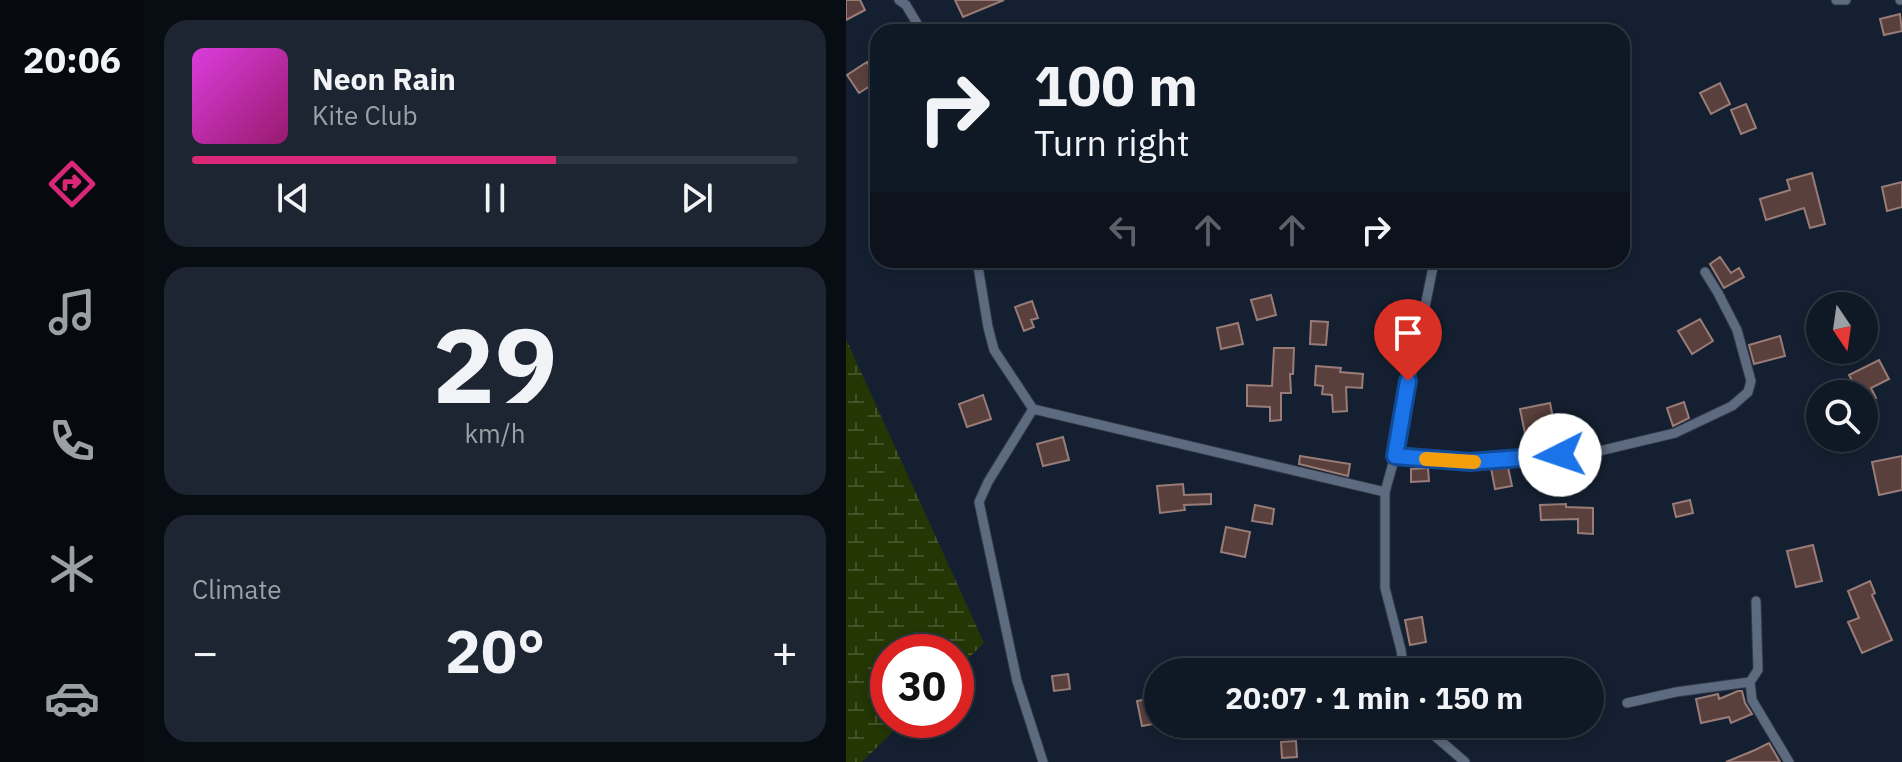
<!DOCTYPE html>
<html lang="en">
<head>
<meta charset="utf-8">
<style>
  body { margin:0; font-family:"IBM Plex Sans",sans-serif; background:#1d2532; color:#f1f3f6; height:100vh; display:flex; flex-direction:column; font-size:30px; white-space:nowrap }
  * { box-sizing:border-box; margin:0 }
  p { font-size:26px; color:#9ba0a7 }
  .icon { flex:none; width:44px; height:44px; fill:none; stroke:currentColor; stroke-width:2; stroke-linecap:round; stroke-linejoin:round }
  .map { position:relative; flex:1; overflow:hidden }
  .drawer { display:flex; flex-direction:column; gap:20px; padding:20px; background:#080d14; width:702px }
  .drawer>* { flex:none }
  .banner { position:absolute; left:24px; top:24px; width:760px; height:244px; border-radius:24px; box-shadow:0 4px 12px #0003,0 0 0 2px #2f3742; background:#0f1825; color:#f1f3f6; overflow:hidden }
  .needle { width:52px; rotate:167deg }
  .controls { position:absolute; left:960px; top:292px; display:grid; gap:16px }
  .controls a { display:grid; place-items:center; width:72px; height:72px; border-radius:50%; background:#0f1825; box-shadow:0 4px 12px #0003,0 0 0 2px #2f3742; font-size:40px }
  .speed { position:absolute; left:24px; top:634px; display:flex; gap:16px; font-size:40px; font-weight:700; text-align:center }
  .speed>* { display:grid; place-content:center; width:104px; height:104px; border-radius:50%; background:#0f1825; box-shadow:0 4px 12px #0003,0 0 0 2px #2f3742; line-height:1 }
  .speed .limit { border:12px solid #d22; background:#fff; color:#111 }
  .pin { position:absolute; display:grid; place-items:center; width:68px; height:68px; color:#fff; margin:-82px -34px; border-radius:50% 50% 50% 0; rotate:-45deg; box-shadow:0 0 8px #0007 }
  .pin .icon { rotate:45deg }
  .me { position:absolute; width:88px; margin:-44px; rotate:266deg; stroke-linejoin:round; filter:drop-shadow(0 0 6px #0008) }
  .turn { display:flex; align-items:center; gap:28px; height:168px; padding:0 32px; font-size:36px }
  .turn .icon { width:104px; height:104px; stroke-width:2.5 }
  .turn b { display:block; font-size:56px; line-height:68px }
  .lanes { display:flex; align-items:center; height:76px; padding:0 32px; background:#0003; justify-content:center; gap:40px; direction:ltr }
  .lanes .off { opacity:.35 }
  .big { font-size:60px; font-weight:700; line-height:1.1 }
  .drawer .card { flex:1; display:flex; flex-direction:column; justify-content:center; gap:12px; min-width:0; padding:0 28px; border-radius:24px; background:#1d2532 }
  .drawer .dial { align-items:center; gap:0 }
  .dial b { font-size:104px; line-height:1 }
  .song { display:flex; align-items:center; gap:24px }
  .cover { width:96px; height:96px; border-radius:12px; background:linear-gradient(135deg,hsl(300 70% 55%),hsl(320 70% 35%)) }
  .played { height:8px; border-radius:4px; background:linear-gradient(90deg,#db2777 60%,#2f3742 60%) }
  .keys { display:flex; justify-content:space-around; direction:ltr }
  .heat { display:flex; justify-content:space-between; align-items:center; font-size:44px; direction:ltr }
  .trip { position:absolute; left:298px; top:658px; width:460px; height:80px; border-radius:40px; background:#0f1825; box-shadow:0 4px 12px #0003,0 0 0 2px #2f3742; font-weight:700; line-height:80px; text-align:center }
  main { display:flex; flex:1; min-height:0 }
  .tab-bar { display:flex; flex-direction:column; width:144px; justify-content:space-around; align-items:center; background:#060a0f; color:#9ba0a7 }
  .tab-bar .icon { width:56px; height:56px }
  .tab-bar .selected { color:#db2777 }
  .tab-bar b { font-size:36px; color:#f1f3f6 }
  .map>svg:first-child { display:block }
</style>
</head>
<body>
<main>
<nav class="tab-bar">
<b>20:06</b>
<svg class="icon selected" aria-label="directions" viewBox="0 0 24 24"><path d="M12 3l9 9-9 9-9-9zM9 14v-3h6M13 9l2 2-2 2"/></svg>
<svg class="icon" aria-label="music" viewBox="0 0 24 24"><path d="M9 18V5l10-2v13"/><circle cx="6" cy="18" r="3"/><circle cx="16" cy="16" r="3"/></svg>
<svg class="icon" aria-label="phone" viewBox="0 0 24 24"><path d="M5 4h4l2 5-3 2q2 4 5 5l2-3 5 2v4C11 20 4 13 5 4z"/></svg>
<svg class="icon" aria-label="climate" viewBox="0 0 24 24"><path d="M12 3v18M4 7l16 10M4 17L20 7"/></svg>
<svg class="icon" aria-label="car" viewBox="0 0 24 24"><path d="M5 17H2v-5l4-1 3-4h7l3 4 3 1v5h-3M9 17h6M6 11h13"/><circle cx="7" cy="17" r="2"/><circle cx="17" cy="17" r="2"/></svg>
</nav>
<section class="drawer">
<div class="card">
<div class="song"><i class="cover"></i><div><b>Neon Rain</b><p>Kite Club</p></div></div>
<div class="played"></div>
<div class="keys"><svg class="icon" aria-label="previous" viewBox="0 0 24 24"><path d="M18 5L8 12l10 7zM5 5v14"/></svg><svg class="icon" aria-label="pause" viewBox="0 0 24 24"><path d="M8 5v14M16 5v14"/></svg><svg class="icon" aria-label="next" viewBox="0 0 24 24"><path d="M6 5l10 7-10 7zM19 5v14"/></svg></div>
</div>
<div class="card dial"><b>29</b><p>km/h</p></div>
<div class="card"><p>Climate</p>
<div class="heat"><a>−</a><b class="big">20°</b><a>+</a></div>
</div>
</section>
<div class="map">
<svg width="1056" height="762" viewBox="0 0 1056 762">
  <defs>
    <pattern id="wetland-marsh" width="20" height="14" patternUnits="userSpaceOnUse" patternTransform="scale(2)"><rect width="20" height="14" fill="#233604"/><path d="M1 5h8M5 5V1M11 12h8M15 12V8" fill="none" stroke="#425228"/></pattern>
  </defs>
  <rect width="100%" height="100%" fill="#142031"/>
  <!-- wetland -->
  <path fill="url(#wetland-marsh)" d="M0,339L138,643L110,670V652H42V720H59L16,762H0Z"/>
  <!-- building -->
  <path fill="#5a403c" stroke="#997c77" stroke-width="2" d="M0,0H14L19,10L0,20Z
    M109,0H158L117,17Z
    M1054,14L1056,31L1038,35L1034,19Z
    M21,62L32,81L13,93L1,75Z
    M874,83L884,104L865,114L854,93Z
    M900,104L910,128L895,134L885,110Z
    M966,173L979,224L964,228L958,208L920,220L914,199L944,190L941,180Z
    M1056,182V207L1041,211L1036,187Z
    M874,257L885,273L893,268L898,277L878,288L864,264Z
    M425,295L430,315L411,320L405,300Z
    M186,301L192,318L185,320L188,327L178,331L169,307Z
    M854,319L867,341L846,354L832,331Z
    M465,321L482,322L480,345L464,344Z
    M392,323L397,344L375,349L371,328Z
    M934,336L939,356L908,364L903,345Z
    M428,348H448L447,374H444L445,393H435V420L424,421V407L401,406V385L426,386Z
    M1033,360L1043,379L1025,388L1030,398L1018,404V394H1013L1003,375Z
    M470,366L495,368L494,372L517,374L516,388L500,387L501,411L487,412L486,395L476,394L477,386L469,385Z
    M137,395L145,419L121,427L113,404Z
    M838,402L843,418L827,426L821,408Z
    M704,403L712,442L682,448L674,409Z
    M217,437L223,460L197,466L191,444Z
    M454,456L504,464L502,476L453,464Z
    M1056,456V490L1033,495L1026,462Z
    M662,467L666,486L649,489L645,468Z
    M582,468L583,481L565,482V469Z
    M337,484L338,495L365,494V504L338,505L339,510L314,513L311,486Z
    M844,500L847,513L830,517L827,504Z
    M720,504V507L747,508V534L732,533V519L695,520L694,505Z
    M409,505L428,509L426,524L406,521Z
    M380,527L404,532L399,557L375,552Z
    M967,545L976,581L950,587L941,551Z
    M1024,581L1029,593L1026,595L1046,640L1016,653L1002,622L1013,618L1002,591Z
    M576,617L580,642L564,645L559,620Z
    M222,674L224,689L208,691L206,676Z
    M892,691H896L899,703L906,714L885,723L883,717L855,723L850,699L872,694L873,699Z
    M312,697V723L296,726L291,701Z
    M450,741L451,757L436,758L435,742Z
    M923,743L934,762H880L909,750Z"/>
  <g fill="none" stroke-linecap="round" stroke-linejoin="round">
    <defs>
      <path id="minor" d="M53,0L60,5L76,32
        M990,0H1000
        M1054,0H1056
        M131,260L142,327L148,350L187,409L142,482L133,502L171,681L197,762
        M187,409L539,492L549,456L587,267
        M549,456L623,462L745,453L829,433L886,406L902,392L905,381L891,330L872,293L859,272
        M539,492V588L555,650L558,672
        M910,601L912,670L904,682L906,700L943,762
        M781,703L830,692L904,682
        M575,724L619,762"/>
    </defs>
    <!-- minor casing -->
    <use href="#minor" stroke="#333a49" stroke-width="11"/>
    <!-- minor -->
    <use href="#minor" stroke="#5d6b80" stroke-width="9"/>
  </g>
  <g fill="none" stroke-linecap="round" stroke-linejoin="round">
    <defs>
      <path id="route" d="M562,381L549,456L623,462L714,455"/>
    </defs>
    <!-- route casing -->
    <use href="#route" stroke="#114b97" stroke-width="20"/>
    <!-- route -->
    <use href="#route" stroke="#1a73e8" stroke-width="14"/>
    <!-- slow -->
    <path stroke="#f59e0b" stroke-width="14" d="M580,459L628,462"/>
  </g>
</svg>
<div class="controls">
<a><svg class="needle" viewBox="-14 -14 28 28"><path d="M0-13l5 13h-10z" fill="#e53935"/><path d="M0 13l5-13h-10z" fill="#9ba0a7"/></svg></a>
<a><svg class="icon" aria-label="search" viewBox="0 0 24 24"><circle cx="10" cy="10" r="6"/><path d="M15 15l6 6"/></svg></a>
</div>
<div class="speed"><div class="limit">30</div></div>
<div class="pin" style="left:562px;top:381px;background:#d93025"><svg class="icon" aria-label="arrive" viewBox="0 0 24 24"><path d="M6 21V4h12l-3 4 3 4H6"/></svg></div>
<svg class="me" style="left:714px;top:455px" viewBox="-20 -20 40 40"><circle r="19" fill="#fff"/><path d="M0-13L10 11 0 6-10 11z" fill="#1a73e8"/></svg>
<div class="trip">20:07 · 1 min · 150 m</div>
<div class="banner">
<div class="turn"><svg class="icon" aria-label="right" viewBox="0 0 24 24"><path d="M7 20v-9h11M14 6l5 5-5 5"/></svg><div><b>100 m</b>Turn right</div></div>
<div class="lanes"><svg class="icon off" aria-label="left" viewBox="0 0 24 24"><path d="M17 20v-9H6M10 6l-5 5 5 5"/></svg><svg class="icon off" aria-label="ahead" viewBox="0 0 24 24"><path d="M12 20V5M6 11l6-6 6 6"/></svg><svg class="icon off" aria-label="ahead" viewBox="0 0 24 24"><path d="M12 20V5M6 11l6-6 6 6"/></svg><svg class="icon" aria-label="right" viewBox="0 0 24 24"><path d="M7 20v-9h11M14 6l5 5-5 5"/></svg></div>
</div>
</div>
</main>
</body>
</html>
